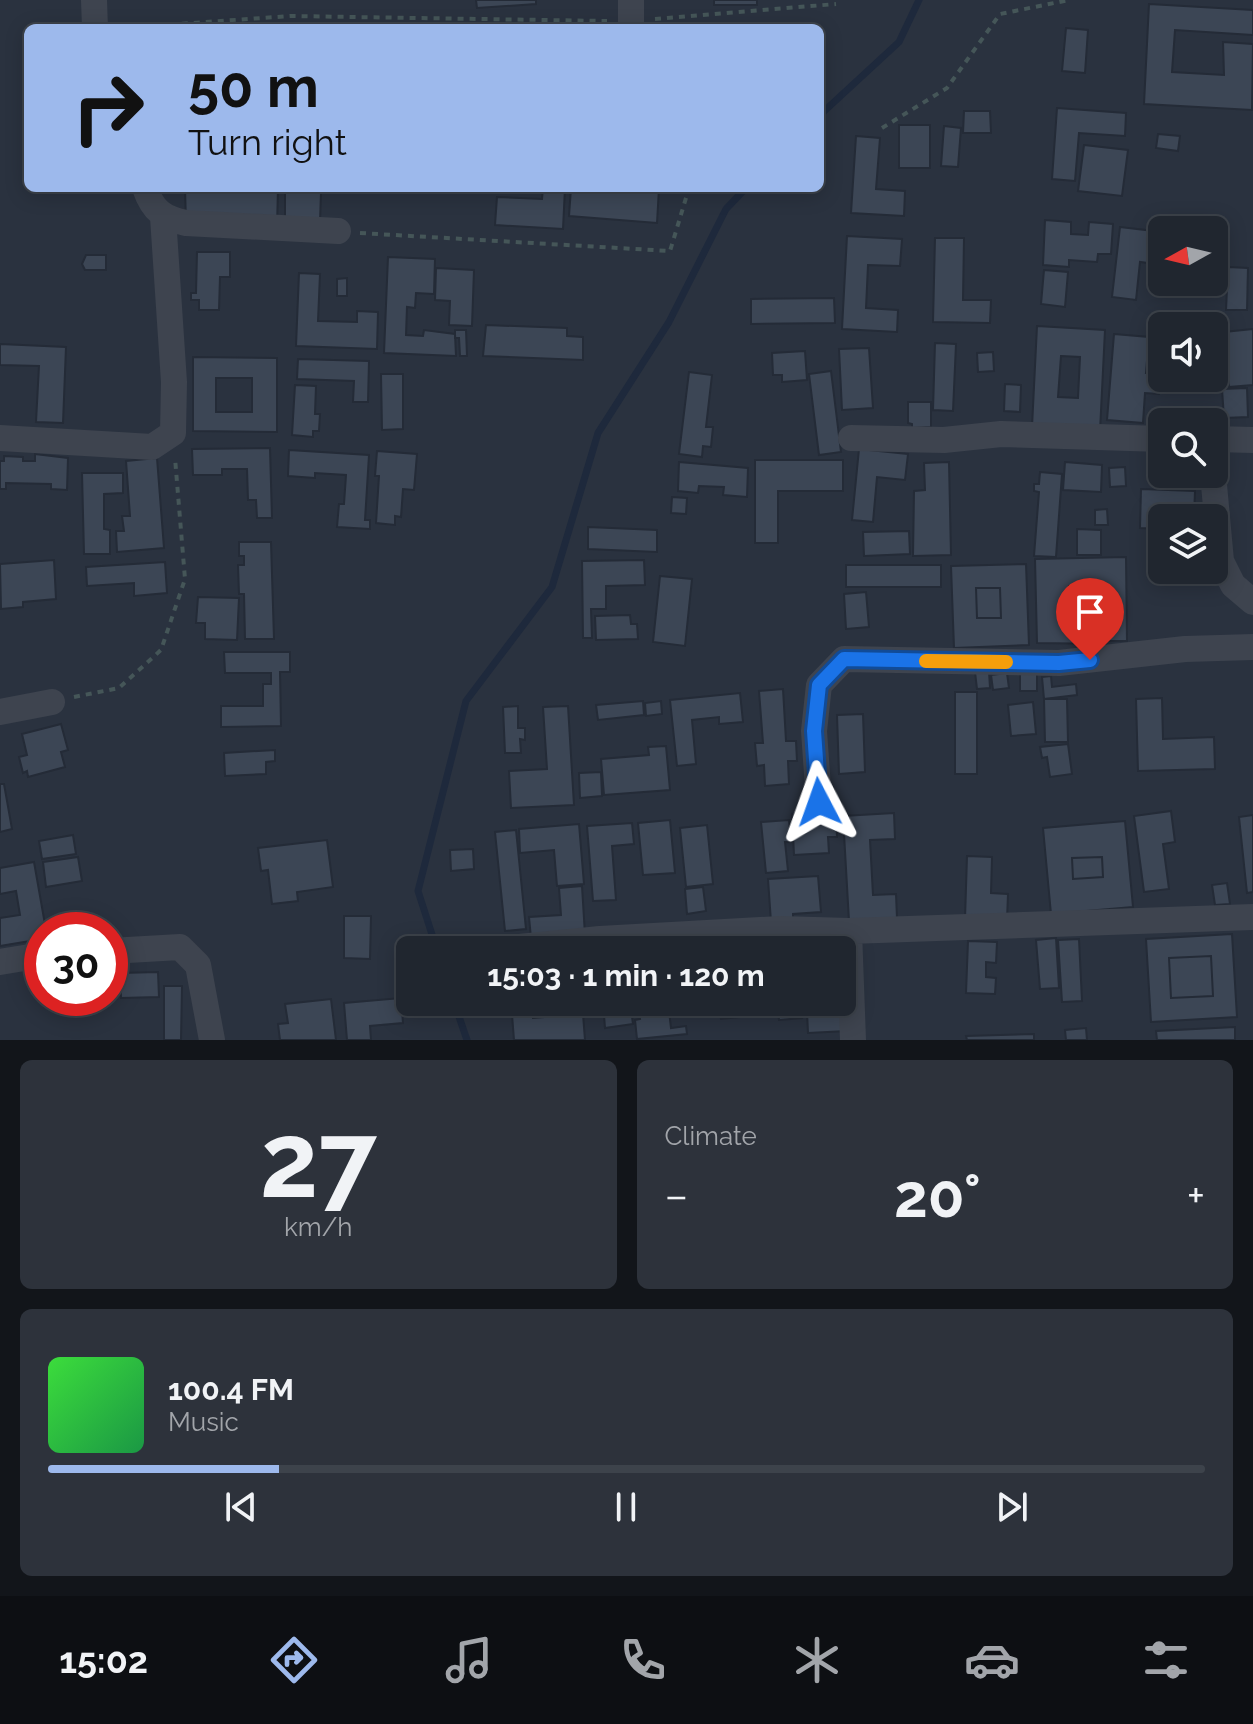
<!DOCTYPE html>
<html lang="en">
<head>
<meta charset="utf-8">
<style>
  body { margin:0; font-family:Raleway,sans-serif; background:#2d323b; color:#f1f3f6; height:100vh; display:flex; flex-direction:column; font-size:30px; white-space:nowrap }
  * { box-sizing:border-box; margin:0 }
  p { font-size:26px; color:#a2a5aa }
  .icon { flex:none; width:44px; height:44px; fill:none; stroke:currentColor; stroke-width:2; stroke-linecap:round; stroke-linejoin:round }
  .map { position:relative; height:1040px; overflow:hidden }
  .sheet { display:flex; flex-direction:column; gap:20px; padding:20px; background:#12151a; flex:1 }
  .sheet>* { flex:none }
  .hud { position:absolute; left:24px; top:24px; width:800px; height:168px; border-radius:12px; box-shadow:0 4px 20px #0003,0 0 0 2px #3d434b; background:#9db9ec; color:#111; overflow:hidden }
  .needle { width:52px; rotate:262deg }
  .controls { position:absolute; left:1148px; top:216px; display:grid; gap:16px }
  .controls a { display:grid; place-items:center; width:80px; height:80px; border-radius:12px; background:#20262f; box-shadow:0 4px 20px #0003,0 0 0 2px #3d434b; font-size:40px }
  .speed { position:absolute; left:24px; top:912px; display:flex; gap:16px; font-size:40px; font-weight:700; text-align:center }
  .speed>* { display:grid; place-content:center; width:104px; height:104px; border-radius:50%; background:#20262f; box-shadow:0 4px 20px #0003,0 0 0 2px #3d434b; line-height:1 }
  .speed .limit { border:12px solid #d22; background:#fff; color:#111 }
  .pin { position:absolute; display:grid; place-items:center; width:68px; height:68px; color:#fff; margin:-82px -34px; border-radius:50% 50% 50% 0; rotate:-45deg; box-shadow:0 0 8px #0007 }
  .pin .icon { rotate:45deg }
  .me { position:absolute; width:88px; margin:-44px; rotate:356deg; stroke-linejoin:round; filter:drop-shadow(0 0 6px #0008) }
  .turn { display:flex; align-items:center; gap:28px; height:168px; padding:0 32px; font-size:36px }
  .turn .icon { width:104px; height:104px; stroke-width:2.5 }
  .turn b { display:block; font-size:56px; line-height:68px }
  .big { font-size:60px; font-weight:700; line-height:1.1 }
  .sheet .tile { flex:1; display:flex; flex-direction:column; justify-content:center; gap:12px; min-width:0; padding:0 28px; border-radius:12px; background:#2d323b }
  .sheet .dial { align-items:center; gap:0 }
  .dial b { font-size:104px; line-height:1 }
  .song { display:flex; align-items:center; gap:24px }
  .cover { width:96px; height:96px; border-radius:12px; background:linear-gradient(135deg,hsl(120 70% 55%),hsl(140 70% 35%)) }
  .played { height:8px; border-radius:4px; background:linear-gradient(90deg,#9db9ec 20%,#3d434b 20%) }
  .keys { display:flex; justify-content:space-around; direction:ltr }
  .heat { display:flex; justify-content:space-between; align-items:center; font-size:44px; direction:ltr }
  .sheet .tiles { flex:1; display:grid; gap:20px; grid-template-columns:1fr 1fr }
  .tile:last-child { grid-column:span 2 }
  .trip { position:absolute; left:396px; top:936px; width:460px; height:80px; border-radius:12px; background:#20262f; box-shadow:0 4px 20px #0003,0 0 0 2px #3d434b; font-weight:700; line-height:80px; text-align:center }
  .tab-bar { display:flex; height:128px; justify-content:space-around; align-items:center; background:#0d0f13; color:#a2a5aa }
  .tab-bar .icon { width:56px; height:56px }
  .tab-bar .current { color:#9db9ec }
  .tab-bar b { font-size:36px; color:#f1f3f6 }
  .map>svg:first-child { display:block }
</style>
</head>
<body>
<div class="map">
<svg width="1253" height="1040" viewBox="0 0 1253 1040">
  <rect width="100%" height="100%" fill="#2a323f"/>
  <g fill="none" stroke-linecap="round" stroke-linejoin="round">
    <!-- stream -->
    <path stroke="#1e293c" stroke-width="7" d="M820,115L899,42L919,0
      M437,950L418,891L466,701L552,587L598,433L669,322L726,209L746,188
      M454,1002L467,1040"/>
  </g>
  <!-- building -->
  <path fill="#3c4655" stroke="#242b37" stroke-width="2" fill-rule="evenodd" d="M476,0H536V4L477,8Z
    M714,0H757V5H714Z
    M1149,4L1253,10V35L1175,30L1172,72L1224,75L1223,42L1253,44L1252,110L1144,104Z
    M1066,28L1088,30L1085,73L1062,71Z
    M1057,108L1126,113L1125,136L1079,133L1075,181L1052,179Z
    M964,111H990L991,133H963Z
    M899,125H930V168H899Z
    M944,126L961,128L958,167L941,166Z
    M1158,134L1180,136L1178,151L1156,148Z
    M856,136L880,138L876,189L905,191L904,216L851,213Z
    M1084,145L1128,150L1122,196L1078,191Z
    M185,188H278L277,227L186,223Z
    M285,188H309L308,192H321L320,222L285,221Z
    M543,188H565L563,229L495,225L497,197L542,199Z
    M571,188L633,192V188H659L657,223L569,216Z
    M1045,220L1071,222V234L1088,235L1089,222L1113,224L1111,254H1098L1097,262L1069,260V267L1043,265Z
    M1120,227L1162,232V265L1140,262L1136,300L1112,297Z
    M847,236L902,239L900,266L868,265L866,308L898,310L897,332L842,329Z
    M935,238H964L963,300H991L990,323L933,322Z
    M197,252H230V277H220L219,310H199V300H191V293H196Z
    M86,255H106V270H85L82,264Z
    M388,257L435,259L434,294L416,293L415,308L407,307L406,335L423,336L424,330L455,334L456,356L384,353Z
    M1228,267L1248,268L1247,310H1226Z
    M436,268L474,270L472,326L449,325L450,301L435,300Z
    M1044,270L1068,272L1065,307L1041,304Z
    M299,273L320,274L318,321L357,322V311L378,312L377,349L296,346Z
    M347,278V296H337V279Z
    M834,298L835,323L751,324V299Z
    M486,325L567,328V336L583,337V360L483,356Z
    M1037,326L1105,330L1100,431L1032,427ZM1061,356L1080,357L1078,398L1058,397Z
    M1253,329V385L1229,387L1224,332Z
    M455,330H466L467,356H460L459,338H455Z
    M1114,334L1149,337L1146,373H1161L1159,394L1145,393L1143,423L1107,420Z
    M935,343L956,344L953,411L933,410Z
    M0,344L66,347L63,423L36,422L39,366L0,365Z
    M869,348L873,408L842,410L839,349Z
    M805,351L807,380L782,382V375H773L772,353Z
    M993,352L994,371L978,372L977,353Z
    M193,357L277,358V432L193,431ZM216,378H252V412H216Z
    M298,359L369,361L368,402H353L354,381L297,379Z
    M831,371L841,452L819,455L809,374Z
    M689,372L712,375L706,427H713L711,447L703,446L702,457L679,454Z
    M381,374H403V429L382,430Z
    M1005,384L1021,385L1020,412L1004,411Z
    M295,385L316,386L315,414H320L319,431H313V437L292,435Z
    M1247,388L1248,417L1224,418L1222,389Z
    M908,402H931V427L912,428V424L908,423Z
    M270,448L272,518H257L256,500H248L247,469H222V475H193L192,449Z
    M859,449L908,454L905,480L877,477L873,522L852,520Z
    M289,450L369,455L365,520H370V529L337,527L339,504H344L346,475L315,473V478L288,476Z
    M377,451L417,454L414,490L403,489L401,517L395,516V525L376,523L379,476H375Z
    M35,454L68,458L67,490L51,489V484L6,483V489H0V461H4V456L23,457V461H35Z
    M157,458L164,548L117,552L116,531H124L122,516H130L126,461Z
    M755,460H843V491H778V543H755Z
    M679,462L748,468L747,497L723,495L724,487L699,486L698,493L678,491Z
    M949,462L951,555L913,556L914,491L925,490L924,463Z
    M1065,462L1102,465L1101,492L1063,490Z
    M1125,467L1126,486L1110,487L1109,468Z
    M1040,472L1062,474L1056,557L1034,556L1039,492L1034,491V484H1039Z
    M82,473H123V493L104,494V529L110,530V554H84Z
    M1141,489L1195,491L1194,518H1162V529L1140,528Z
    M672,497L687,498L686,514L671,513Z
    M1107,509L1108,525H1095V510Z
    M588,527L657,530V552L588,549Z
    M1077,529L1101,530V555H1077Z
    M909,531L910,554L864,556L863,532Z
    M239,542H271L274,639H245L244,594H239L238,565H244V556H239Z
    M1126,557L1127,641H1106V644L1037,643L1035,559ZM1069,586H1092L1093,604H1069Z
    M54,560L56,599L23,602V607L1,609L0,564Z
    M644,560L645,585L606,586V609H591L592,638H583L582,561Z
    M165,562L167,593L134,596V583L87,586L86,567Z
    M1026,564L1029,645L954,648L951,566ZM976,588H1000L1001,618H977Z
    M846,565H941V587H846Z
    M660,576L692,579L685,646L653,642Z
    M1069,586H1092L1093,604H1069Z
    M976,588H1000L1001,618H977Z
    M866,592L869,627L846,629L844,594Z
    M198,597L239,598L237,640L205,639V623H196Z
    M630,615L631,624H637L638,639L596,640L595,616Z
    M224,652H290V672H280L281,726L221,727V706H263V684H271V673H225Z
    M989,671L990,688L977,689L975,672Z
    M1020,672H1037V691H1020Z
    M1007,673L1009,688L993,690L991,675Z
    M1051,676L1052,687L1076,684L1077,695L1044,699L1042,677Z
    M783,689L786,741H796L797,761H788L789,784L765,786L764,765L757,766L755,743H763L759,691Z
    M955,692H977V774H955Z
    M740,693L743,722L719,724V717L692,720L696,764L677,766L670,700Z
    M1162,698L1163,739L1214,737L1215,769L1138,771L1136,699Z
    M1044,699H1067L1068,742H1045Z
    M643,701L644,715L598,720L596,705Z
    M661,701L662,714L646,716L645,703Z
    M1033,702L1036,734L1011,736L1008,705Z
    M518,706V728H525V740L520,739L521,753H505L503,707Z
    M568,706L574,805L511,808L509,771L547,769L543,707Z
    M863,714L865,772L839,774L837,715Z
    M61,724L68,750L61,752L65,767L28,777L27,771L23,773L19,757L27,755L22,734Z
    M1068,744L1072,774L1050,777L1047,757L1042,758L1040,747Z
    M666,746L670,790L604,795L601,759L649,755L648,747Z
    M275,750V761L266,762V774L225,776L224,753Z
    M601,772L602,796L580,798L579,773Z
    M0,784H4L12,829L0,832Z
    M836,811L837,837H828L829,853L794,855L792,814Z
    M1171,811L1175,842L1163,844L1169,889L1144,892L1134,816Z
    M894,813L895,839L870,840L873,895L896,894L897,918L849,921L843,816Z
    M1253,815V892L1247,893L1239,817Z
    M670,820L675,873L643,875L638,823Z
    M789,820L791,842H785L788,871L766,873L761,822Z
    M1125,821L1133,907L1051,914L1043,828ZM1102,857L1103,877L1073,879L1072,858Z
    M632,823L634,844L612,846L616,900L593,901L587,826Z
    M579,824L584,884L557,886L554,850L520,853L519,829Z
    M707,825L713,884L686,887L680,828Z
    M516,830L526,929L505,931L495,832Z
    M73,835L76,854L42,859L39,841Z
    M327,840L333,887L297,892L298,901L272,904L268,870L261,871L258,848Z
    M473,849L474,869L451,871L450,850Z
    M967,856L992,857L991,893L1008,894L1007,920L965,919Z
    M78,857L82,881L46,887L43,862Z
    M1102,857L1103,877L1073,879L1072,858Z
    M34,862L46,930H42V939L0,946V918L20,915L16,891L0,894V868Z
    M818,876L821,912L793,914V921L771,922L768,879Z
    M1227,883L1230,904L1215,905L1212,885Z
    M582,886L585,935L531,938L529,917L561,915L559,888Z
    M703,887L706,911L687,914L685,889Z
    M344,916H371L370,959L344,958Z
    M1232,934L1237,1017L1151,1022L1146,939ZM1211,956L1213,996L1171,998L1169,958Z
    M1056,938L1059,988L1040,989L1036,940Z
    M1079,939L1082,1001L1062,1002L1058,940Z
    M843,940L847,1031L808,1033L807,1012L827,1011L826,1002H842V950H775V943Z
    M968,941L997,942L996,963L986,962V977L996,978L995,994L966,993Z
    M1211,956L1213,996L1171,998L1169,958Z
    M158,972L159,997L121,998L120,973Z
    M164,986H182L181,1040H164Z
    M401,998L403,1023L370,1026L371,1040H347L344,1003Z
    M331,999L336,1040H280L278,1024L288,1023L285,1004Z
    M511,1002H532L533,1018L583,1014L585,1040H514Z
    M603,1002H630L633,1024L605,1028Z
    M737,1002L739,1017L721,1019L719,1004Z
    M777,1002H800L802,1018L779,1020Z
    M669,1011L671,1028L686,1026L687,1034L637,1039L635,1020L640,1019L639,1014Z
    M1235,1027V1040H1157L1156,1031Z
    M1086,1028L1087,1040H1066L1065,1030Z
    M1034,1034V1040H967L966,1036Z"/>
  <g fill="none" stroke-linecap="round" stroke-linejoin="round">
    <!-- path -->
    <path stroke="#455658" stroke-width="4" stroke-dasharray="6 6" stroke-linecap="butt" d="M655,19L836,4
      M122,28L290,16L607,21
      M882,128L947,88L1000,14L1069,0
      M360,233L670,251L689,188
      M74,697L119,688L161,650L185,579L175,458"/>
    <!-- street -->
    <path stroke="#3e444f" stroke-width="26" d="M94,0L95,28
      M631,0V22
      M145,188C153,211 163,218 186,223L338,231
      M0,438L152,447L173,433L174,382L163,217
      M851,438L944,440L1001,434L1162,439
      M1214,439L1253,440
      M1213,474L1221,561L1233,585L1253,602
      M0,712L52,702
      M819,802L814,731L819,685L844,659L1059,663L1185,649L1253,647
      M849,931L853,1040
      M487,950L600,939L780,929L849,931L1253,917
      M110,951L180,947L198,965L212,1040
      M0,962L42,955"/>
  </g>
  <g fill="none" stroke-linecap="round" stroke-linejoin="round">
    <defs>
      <path id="route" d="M819,802L814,731L819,685L844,659L1059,663L1090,660"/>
    </defs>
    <!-- route casing -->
    <use href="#route" stroke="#114b97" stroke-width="20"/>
    <!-- route -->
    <use href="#route" stroke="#1a73e8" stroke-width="14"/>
    <!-- slow -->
    <path stroke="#f59e0b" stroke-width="14" d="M926,661L1006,662"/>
  </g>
</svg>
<div class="controls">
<a><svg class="needle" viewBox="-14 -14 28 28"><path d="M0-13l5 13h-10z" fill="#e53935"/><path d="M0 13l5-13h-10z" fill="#a2a5aa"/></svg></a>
<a><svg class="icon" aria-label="sound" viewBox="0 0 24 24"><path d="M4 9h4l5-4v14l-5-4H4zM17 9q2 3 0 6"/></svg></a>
<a><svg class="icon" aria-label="search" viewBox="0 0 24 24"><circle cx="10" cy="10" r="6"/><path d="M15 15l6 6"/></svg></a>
<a><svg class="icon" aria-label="layers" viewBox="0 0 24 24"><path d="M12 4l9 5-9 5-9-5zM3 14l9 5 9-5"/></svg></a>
</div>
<div class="speed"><div class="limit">30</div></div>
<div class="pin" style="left:1090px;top:660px;background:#d93025"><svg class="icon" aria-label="arrive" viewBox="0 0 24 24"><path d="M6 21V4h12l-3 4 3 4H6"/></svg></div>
<svg class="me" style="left:819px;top:802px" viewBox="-20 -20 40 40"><path d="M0-17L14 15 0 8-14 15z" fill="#1a73e8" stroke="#fff" stroke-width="4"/></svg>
<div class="trip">15:03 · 1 min · 120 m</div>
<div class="hud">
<div class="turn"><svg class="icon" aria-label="right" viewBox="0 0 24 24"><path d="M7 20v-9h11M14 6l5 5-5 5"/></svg><div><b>50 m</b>Turn right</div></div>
</div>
</div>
<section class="sheet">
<div class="tiles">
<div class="tile dial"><b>27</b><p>km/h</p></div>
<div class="tile"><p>Climate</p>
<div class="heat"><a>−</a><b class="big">20°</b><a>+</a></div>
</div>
<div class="tile">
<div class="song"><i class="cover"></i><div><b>100.4 FM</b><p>Music</p></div></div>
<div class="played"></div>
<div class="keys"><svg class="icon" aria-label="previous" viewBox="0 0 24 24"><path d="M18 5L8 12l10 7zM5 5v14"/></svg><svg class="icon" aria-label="pause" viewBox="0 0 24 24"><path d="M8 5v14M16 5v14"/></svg><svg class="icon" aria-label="next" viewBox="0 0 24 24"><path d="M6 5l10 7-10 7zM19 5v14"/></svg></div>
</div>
</div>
</section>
<nav class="tab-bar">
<b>15:02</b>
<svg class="icon current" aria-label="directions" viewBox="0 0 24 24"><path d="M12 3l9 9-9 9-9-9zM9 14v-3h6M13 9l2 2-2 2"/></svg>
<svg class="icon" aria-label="music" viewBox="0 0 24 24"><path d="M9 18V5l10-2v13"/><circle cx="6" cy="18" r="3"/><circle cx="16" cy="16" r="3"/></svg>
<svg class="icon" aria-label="phone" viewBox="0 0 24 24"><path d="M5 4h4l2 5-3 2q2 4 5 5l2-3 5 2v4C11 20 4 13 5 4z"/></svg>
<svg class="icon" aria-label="climate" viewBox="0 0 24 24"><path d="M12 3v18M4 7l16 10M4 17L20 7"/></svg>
<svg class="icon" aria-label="car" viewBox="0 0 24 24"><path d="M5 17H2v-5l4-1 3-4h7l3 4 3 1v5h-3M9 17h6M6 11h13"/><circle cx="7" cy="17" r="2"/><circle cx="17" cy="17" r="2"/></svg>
<svg class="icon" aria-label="filters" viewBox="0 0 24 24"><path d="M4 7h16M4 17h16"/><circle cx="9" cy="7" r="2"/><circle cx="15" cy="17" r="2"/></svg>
</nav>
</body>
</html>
